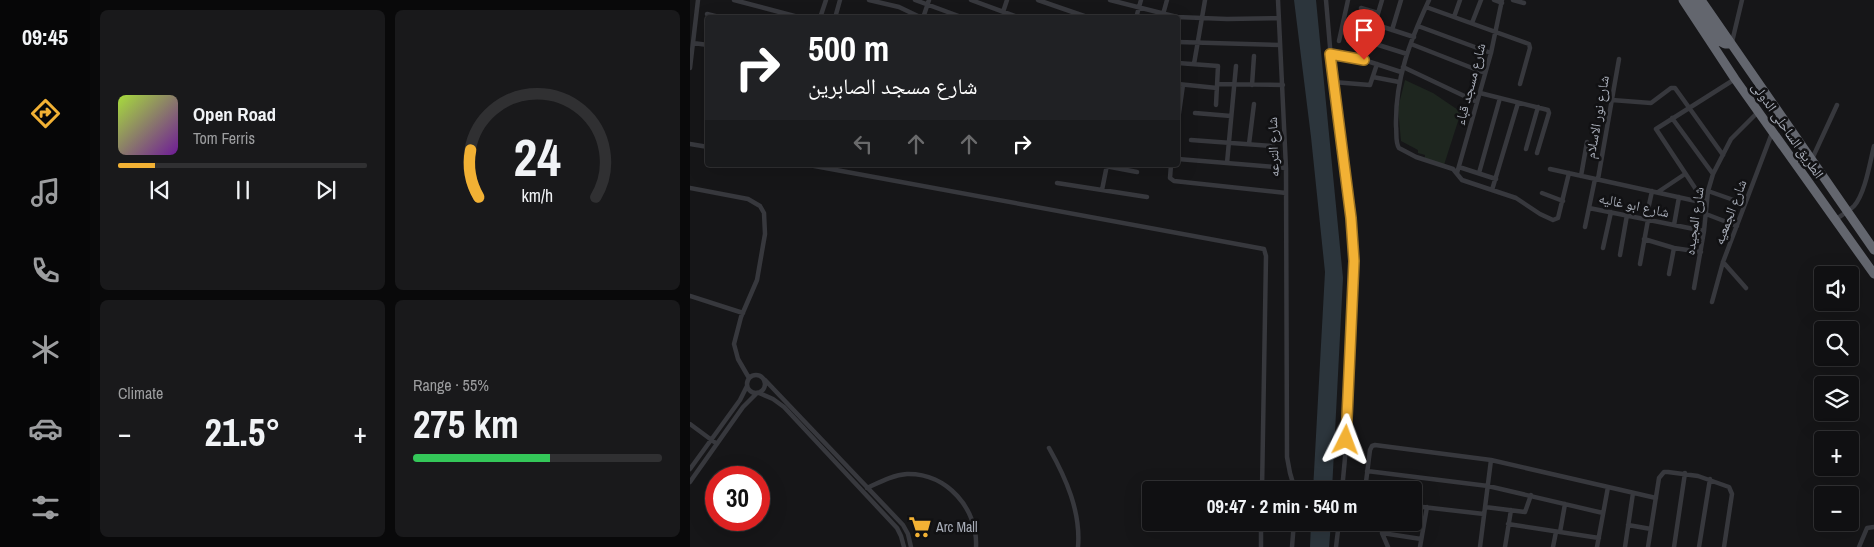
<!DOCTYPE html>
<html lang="en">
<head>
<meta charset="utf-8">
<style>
  body { margin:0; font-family:"Archivo Narrow","Noto Naskh Arabic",sans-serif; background:#19191b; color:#f1f3f6; height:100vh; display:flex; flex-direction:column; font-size:19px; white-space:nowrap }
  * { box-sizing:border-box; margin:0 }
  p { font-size:16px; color:#9c9d9f }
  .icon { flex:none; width:28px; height:28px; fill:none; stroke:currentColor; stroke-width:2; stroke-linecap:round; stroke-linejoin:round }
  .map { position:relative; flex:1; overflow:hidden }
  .sheet { display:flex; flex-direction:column; gap:10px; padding:10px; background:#09090a; width:600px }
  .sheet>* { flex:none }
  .hud { position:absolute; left:15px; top:15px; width:475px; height:152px; border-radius:5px; box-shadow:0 5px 20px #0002,0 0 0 1px #303032; background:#202124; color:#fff; overflow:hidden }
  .tools { position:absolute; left:1124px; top:266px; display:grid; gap:10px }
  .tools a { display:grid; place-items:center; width:45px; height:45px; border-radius:5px; background:#101012; box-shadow:0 5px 20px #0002,0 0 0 1px #303032; font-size:25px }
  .speed { position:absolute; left:15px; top:466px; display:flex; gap:10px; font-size:25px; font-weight:700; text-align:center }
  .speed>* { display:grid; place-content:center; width:65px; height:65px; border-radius:50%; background:#101012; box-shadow:0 5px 20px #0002,0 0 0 1px #303032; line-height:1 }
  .speed .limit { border:8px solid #d22; background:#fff; color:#111 }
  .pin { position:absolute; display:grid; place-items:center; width:42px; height:42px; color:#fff; margin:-51px -21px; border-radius:50% 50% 50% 0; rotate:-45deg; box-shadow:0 0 5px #0007 }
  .pin .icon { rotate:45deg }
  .me { position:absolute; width:55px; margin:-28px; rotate:3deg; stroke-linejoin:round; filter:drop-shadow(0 0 4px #0008) }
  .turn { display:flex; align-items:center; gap:18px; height:105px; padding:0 20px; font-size:22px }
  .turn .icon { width:65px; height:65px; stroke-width:2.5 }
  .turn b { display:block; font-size:35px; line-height:42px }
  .lanes { display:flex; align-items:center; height:48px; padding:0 20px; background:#0003; justify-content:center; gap:25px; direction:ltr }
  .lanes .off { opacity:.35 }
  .big { font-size:38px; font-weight:700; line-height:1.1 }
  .sheet .tile { flex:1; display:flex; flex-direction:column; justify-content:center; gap:8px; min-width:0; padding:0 18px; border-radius:8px; background:#19191b }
  .sheet .dial { align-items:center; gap:0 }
  .dial svg { height:130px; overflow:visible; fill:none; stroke:#303032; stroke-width:7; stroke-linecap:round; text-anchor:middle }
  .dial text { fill:#f1f3f6; stroke:none }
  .song { display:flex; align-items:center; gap:15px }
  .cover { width:60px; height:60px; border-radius:8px; background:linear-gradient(135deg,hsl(80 70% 55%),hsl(280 70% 35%)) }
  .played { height:5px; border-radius:2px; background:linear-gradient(90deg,#f2b134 15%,#303032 15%) }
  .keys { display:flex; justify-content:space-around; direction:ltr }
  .heat { display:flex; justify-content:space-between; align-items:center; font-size:28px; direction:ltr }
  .charge { height:8px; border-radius:4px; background:linear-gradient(90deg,#34c759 55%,#303032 0) }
  .sheet .tiles { flex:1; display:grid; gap:10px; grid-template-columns:repeat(2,1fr) }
  .trip { position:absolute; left:452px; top:481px; width:280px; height:50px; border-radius:5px; background:#101012; box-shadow:0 5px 20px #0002,0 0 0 1px #303032; font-weight:700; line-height:50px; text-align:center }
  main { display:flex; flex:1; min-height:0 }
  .dock { display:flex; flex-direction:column; width:90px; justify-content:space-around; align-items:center; background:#060607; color:#9c9d9f }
  .dock .icon { width:35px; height:35px }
  .dock .active { color:#f2b134 }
  .dock b { font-size:22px; color:#f1f3f6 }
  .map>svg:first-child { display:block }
</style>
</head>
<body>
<main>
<nav class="dock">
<b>09:45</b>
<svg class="icon active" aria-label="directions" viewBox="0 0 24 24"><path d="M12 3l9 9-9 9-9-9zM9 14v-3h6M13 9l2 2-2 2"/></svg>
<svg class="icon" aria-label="music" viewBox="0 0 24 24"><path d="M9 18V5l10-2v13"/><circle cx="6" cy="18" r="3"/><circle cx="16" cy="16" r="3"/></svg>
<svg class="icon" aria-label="phone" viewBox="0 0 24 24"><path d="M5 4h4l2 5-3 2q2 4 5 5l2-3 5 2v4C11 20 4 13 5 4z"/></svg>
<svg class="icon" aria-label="climate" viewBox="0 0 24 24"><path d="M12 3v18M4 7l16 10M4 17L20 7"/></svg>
<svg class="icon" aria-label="car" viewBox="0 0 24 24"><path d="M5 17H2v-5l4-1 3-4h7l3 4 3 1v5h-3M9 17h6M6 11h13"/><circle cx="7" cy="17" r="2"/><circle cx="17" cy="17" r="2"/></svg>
<svg class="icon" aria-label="filters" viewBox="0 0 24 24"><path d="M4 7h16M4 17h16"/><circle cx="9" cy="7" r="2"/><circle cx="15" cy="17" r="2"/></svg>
</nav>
<section class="sheet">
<div class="tiles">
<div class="tile">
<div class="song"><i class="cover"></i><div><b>Open Road</b><p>Tom Ferris</p></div></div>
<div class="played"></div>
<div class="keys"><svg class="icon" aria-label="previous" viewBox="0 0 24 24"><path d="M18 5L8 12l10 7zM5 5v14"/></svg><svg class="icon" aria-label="pause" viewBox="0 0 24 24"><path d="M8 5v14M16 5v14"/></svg><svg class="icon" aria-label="next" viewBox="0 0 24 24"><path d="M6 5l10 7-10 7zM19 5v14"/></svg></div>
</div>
<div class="tile dial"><svg viewBox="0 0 100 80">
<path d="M14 69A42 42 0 1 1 86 69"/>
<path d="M14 69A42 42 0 0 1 9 40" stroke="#f2b134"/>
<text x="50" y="56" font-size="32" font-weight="700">24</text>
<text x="50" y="72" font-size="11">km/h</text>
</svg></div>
<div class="tile"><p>Climate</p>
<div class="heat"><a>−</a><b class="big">21.5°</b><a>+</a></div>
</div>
<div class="tile"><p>Range · 55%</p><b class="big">275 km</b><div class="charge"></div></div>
</div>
</section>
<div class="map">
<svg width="1184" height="547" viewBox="0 0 1184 547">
  <rect width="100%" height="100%" fill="#161618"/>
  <!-- green -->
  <path fill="#1e261f" d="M715,80L743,93L771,112L754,165L735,158V155L728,153V150L711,141L708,108Z"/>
  <!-- water -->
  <path fill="#2c353c" d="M604,0H626L653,278L642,490H623L635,272L621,137Z
    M621,523H641L639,547H620Z"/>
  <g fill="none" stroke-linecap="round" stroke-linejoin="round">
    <!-- street -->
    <path stroke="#37383d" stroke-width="4.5" d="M44,0L112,18
      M179,0L209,7L232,18
      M225,0L274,18
      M281,0L330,18
      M348,0L400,18
      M420,0L487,17L537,19L589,18
      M588,0L596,168L597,457L600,473L605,490
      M636,0L643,82L661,218L665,261L655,458L652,490
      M739,0C720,41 705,79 706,126C707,133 705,142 709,148L726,157L763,169L772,180L826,198L850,214L863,220L868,218L879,173
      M804,0L812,3
      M823,0L834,3
      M736,7L839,44L840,48L830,84
      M671,8L688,13
      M17,14L33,18
      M764,17L770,0
      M130,18L136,0
      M145,18L150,0
      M233,18L239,0
      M311,18L317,0
      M446,18L451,0
      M472,18L477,0
      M782,23L791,0
      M684,24L724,37
      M728,26L801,53
      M702,30L711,0
      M649,41L658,0
      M488,42L590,45
      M679,42L717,54
      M1042,42L1052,0
      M3,43L18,45
      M721,44L795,73
      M640,54L674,60L711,72
      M674,60L692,0
      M488,63L528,66L526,105
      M504,64L515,0
      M713,67L787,102
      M0,68L8,0
      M683,77L709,82
      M643,82L680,85L687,64
      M488,84L527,88
      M528,84L593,85
      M562,85L564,56
      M790,93L858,110L859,113L847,153
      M922,100L961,103L981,88H985L1033,155
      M505,113L541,116
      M982,118L1023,174
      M488,120L493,85
      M501,140L583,146
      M0,144L18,147
      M559,144L564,104
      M836,149L848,107
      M488,159L596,168
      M1122,159L1147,105
      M537,163L546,66
      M119,165L574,249L576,256L572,490
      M410,165L447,172
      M481,165L480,178L484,181L596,193
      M769,167L806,179
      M860,169L1015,203
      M767,173L801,53L812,0
      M789,173L810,98
      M891,176L897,142
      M908,179L929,59
      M367,183L457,197
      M0,188L58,199L70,206L74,213L75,234L67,280L51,317L44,344L48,359L59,378
      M412,190L417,165
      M802,190L828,103
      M1018,191L1055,204
      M968,192L995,174
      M852,193L873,201
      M1015,203L966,129L1045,79
      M899,208L1014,231
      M1016,214L1047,226
      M956,219L962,191
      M1145,220C1152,215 1159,211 1164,206C1175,194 1180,162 1184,146
      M984,225L989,197
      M895,227L905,179
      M954,239L984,248L1011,252
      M913,248L921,212
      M930,255L937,215
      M1033,262L1056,288
      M950,264L958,220
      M979,274L984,248
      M1004,288L1014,231L1018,191L1023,174L1041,139L1068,112
      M0,296L53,313
      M1022,302L1033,262L1082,133
      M57 384a9 9 0 1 1 18 0a9 9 0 1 1-18 0Z
      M75,380L213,525L218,534L221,547
      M69,393L83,399L94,407L207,528L211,536L214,547
      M0,424L27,444
      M359,448C376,478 391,512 388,547
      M0,469L50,400L57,386
      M677,471L798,486L913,513
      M0,482L53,407L67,393
      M177,488C190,482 203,475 217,474C257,473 288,509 286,547
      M675,490L680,450L682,446L685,445L801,460L966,498
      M724,506L794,514
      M795,507L835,512L841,495
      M693,522L692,533L698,547
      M818,524L909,538
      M938,525L961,529
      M870,532L875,504
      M692,533L731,539
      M571,547V522
      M602,547L604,522
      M646,547L649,522
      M730,547L737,507
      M790,547L801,460
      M815,547L821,510
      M863,547L866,532
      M907,547L918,487
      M935,547L943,493
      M958,547L969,478L974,472H978L1008,476L1039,487L1042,494L1034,547
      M984,547L995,473
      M1009,547L1020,479
      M1169,547L1177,528L1184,527"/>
    <!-- highway -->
    <path stroke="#63666e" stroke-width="9" d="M993,0L1045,79L1184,274
      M1003,0L1029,41L1035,44H1041
      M1011,0L1184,250"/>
  </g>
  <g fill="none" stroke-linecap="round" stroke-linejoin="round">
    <defs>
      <path id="route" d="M656,440L664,261L661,218L640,54L674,60"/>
    </defs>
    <!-- route casing -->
    <use href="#route" stroke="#9d7322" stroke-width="12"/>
    <!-- route -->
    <use href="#route" stroke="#f2b134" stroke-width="9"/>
  </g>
  <!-- icons -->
  <defs>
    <symbol id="supermarket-bare" viewBox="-9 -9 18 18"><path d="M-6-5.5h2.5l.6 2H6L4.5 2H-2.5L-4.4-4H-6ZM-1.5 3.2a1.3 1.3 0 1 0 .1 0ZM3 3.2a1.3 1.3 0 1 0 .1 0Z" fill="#f2b134" stroke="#111113" stroke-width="2.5" paint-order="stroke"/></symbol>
  </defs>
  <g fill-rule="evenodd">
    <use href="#supermarket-bare" x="214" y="511" width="32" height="32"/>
  </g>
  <g text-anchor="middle" stroke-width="5" stroke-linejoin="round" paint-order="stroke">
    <!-- street labels -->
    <g font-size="14" fill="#a8adb8" stroke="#111113">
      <text transform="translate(780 84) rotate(-75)" y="5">شارع مسجد قباء</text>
      <text transform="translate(907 117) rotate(-80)" y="5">شارع نور الاسلام</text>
      <text transform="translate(1098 130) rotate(55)" y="5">الطريق الساحلى الدولى</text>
      <text transform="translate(583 147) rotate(-92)" y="5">شارع الترعه</text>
      <text transform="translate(944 205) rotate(12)" y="5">شارع ابو غاليه</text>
      <text transform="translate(1040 212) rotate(-69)" y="5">شارع الجمعيه</text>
      <text transform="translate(1004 221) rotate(-82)" y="5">شارع المجيده</text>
    </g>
    <!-- poi labels -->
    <g font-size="14" fill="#a8adb8" stroke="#111113" text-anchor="start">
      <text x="246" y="532">Arc Mall</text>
    </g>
  </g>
</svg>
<div class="tools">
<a><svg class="icon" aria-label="sound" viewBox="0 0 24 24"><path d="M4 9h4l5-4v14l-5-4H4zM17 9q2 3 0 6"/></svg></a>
<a><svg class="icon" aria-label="search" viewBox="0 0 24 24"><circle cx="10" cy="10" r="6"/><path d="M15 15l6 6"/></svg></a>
<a><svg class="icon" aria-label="layers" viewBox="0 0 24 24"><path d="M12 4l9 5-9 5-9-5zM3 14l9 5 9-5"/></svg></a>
<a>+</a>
<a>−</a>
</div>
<div class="speed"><div class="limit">30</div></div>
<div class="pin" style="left:674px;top:60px;background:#d93025"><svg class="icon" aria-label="arrive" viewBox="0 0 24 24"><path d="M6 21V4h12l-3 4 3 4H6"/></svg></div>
<svg class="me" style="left:656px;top:440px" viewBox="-20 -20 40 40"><path d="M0-17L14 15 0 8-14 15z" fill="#f2b134" stroke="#fff" stroke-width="4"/></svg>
<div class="trip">09:47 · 2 min · 540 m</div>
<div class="hud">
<div class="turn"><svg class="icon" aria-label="right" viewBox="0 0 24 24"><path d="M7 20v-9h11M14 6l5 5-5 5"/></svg><div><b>500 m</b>شارع مسجد الصابرين</div></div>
<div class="lanes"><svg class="icon off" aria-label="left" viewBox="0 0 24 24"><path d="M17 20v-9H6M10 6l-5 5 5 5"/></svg><svg class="icon off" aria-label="ahead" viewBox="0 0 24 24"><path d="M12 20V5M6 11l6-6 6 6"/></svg><svg class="icon off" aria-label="ahead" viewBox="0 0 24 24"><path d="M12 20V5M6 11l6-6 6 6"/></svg><svg class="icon" aria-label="right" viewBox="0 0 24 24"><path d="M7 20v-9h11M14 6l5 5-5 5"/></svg></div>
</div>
</div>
</main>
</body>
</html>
